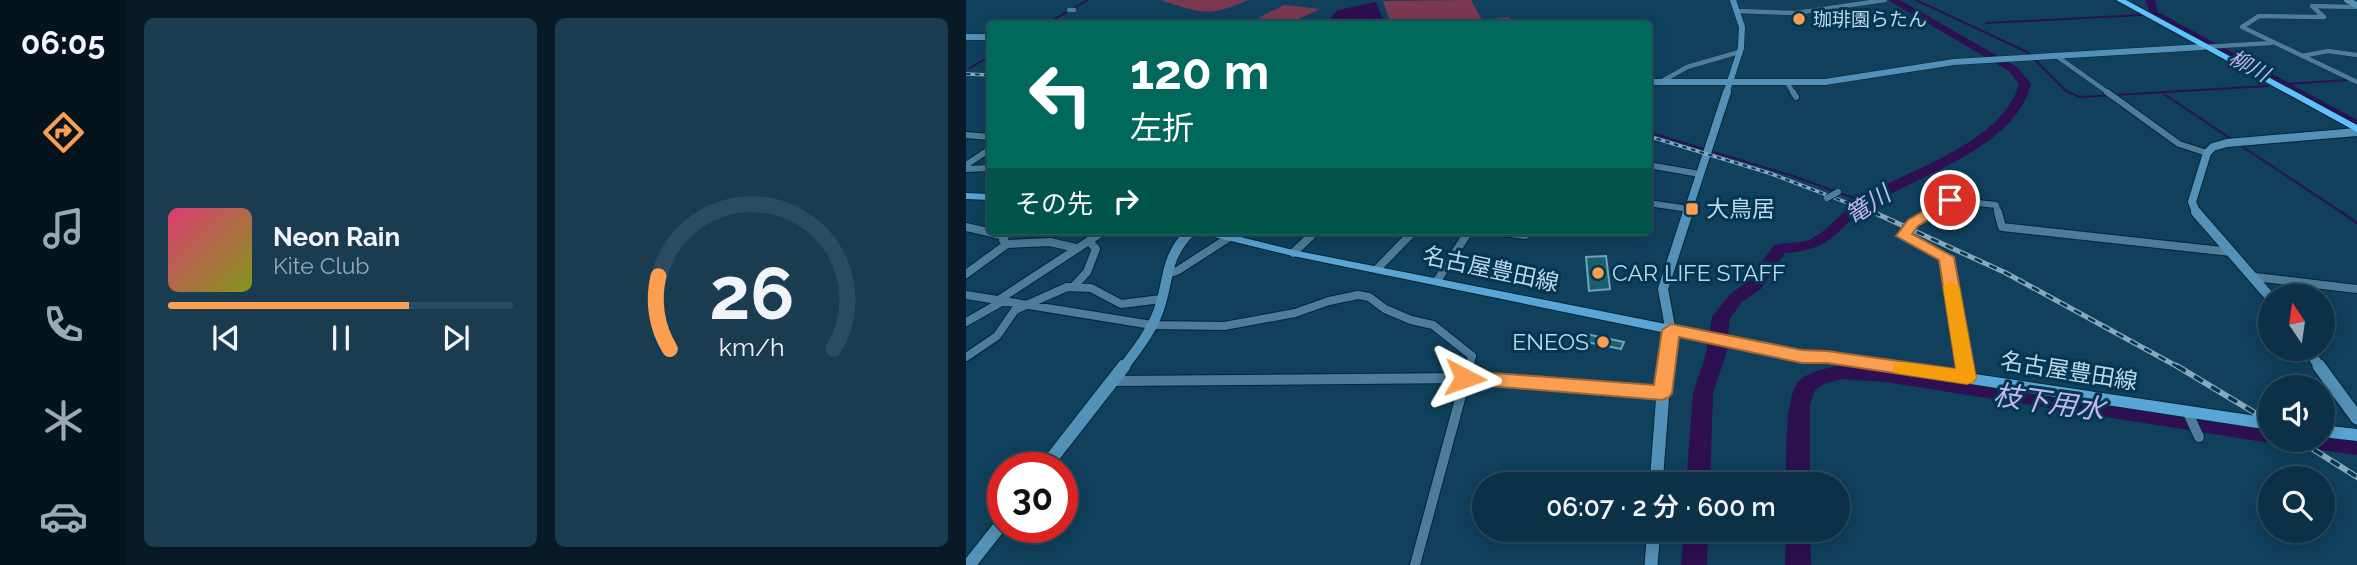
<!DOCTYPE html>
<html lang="ja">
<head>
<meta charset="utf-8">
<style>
  body { margin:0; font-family:Raleway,"Noto Sans JP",sans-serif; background:#1a3c50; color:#f1f3f6; height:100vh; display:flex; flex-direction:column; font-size:26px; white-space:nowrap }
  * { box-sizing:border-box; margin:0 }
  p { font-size:23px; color:#9aa9b3 }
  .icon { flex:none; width:38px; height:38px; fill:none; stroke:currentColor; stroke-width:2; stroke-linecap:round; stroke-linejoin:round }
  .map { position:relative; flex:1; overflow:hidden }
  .sheet { display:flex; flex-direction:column; gap:18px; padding:18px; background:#071a26; width:840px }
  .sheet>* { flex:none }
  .hud { position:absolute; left:21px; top:21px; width:665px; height:214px; border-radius:7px; box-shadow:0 4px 18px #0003,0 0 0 2px #2c4b5e; background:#00695c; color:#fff; overflow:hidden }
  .needle { width:46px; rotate:347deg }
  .controls { position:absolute; left:1292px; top:284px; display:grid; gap:14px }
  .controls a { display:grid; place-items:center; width:77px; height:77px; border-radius:50%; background:#0c3045; box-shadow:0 4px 18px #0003,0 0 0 2px #2c4b5e; font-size:35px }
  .speed { position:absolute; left:21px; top:452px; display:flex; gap:14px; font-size:35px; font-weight:700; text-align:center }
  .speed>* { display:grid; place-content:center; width:91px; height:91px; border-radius:50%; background:#0c3045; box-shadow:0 4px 18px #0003,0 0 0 2px #2c4b5e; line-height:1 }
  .speed .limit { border:10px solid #d22; background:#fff; color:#111 }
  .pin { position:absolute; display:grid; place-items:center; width:60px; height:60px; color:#fff; margin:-30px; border:4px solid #fff; border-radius:50%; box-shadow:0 2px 7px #0007 }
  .me { position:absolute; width:77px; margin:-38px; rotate:94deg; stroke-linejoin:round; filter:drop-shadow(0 0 5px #0008) }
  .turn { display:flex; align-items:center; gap:24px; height:147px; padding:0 28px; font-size:32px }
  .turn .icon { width:91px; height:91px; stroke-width:2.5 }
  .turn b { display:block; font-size:49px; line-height:60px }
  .then { display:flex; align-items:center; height:66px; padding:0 28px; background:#0003; gap:14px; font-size:26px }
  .sheet .widget { flex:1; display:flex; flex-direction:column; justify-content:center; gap:10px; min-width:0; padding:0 24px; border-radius:10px; background:#1a3c50 }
  .sheet .dial { align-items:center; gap:0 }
  .dial svg { height:182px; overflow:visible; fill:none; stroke:#2c4b5e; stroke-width:7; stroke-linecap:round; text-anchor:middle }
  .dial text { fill:#f1f3f6; stroke:none }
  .song { display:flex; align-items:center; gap:21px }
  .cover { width:84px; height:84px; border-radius:10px; background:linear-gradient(135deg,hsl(340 70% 55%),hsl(70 70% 35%)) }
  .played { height:7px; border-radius:4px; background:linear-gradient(90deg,#fb9e50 70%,#2c4b5e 70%) }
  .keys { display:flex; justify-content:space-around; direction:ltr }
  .sheet .tiles { flex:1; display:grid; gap:18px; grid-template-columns:repeat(2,1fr) }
  .trip { position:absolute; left:506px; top:472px; width:378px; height:70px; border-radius:35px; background:#0c3045; box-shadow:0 4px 18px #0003,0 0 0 2px #2c4b5e; font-weight:600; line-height:70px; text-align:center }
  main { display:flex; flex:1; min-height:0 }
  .dock { display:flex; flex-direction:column; width:126px; justify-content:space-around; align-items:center; background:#05131c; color:#9aa9b3 }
  .dock .icon { width:49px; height:49px }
  .dock .on { color:#fb9e50 }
  .dock b { font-size:32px; color:#f1f3f6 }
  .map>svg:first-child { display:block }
</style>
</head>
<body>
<main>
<nav class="dock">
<b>06:05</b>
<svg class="icon on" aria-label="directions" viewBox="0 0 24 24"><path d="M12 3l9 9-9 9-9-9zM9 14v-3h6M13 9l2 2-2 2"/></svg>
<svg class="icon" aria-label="music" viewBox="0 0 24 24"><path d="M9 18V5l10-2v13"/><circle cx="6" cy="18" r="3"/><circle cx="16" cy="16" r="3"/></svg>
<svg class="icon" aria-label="phone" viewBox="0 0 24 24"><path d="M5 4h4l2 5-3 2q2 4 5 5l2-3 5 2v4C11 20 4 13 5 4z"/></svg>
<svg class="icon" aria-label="climate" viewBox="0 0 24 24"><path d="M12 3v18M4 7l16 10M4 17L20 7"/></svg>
<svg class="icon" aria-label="car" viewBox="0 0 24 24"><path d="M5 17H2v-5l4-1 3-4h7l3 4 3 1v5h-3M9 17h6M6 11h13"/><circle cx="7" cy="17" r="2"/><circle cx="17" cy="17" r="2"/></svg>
</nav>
<section class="sheet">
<div class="tiles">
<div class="widget">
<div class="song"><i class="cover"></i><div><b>Neon Rain</b><p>Kite Club</p></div></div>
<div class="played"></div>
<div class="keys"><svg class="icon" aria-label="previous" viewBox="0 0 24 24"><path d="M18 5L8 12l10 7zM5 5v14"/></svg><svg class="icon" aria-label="pause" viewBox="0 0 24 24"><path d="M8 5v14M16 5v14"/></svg><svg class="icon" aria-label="next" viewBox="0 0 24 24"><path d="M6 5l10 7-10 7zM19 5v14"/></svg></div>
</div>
<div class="widget dial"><svg viewBox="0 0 100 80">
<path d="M14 69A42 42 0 1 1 86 69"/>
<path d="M14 69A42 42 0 0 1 9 37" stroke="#fb9e50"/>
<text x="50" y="56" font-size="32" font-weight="700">26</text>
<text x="50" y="72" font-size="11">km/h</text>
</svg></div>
</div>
</section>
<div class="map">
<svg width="1391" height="565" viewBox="0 0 1391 565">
  <rect width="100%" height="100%" fill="#10405c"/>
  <!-- green -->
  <path fill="#7b3851" d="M194,0H282C241,18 236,13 194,0Z
    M505,0L516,20L543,17L544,22L422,24L424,21L417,1Z
    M318,5L355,9L322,23L292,18Z"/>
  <!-- water -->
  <path fill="#2d0f52" d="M410,2L419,24L361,22L372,10Z"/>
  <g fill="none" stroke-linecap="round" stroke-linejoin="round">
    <!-- stream-far1 -->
    <path stroke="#2d0f52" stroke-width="2" d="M950,0L1061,52L1100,91L1114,97L1302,86
      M1020,23L1176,15
      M80,24L122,0
      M4,68L24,56
      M1321,84L1382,80
      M1195,92L1265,139
      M682,132L827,176L899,202
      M1274,145L1378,214"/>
    <!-- stream -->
    <path stroke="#2d0f52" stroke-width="2.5" d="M1375,212L1391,223"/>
    <!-- river -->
    <path fill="#2d0f52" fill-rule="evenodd" d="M922,0H934L1051,67L1065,84C1049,148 956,173 906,205C869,227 870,250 819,253L795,289L776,302L764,318L760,354L747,393L744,485H720L727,393L740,354L746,317L764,294L783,281L808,245C820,242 834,244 845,239C865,229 877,209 895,198C943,169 1037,143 1053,84L1043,71Z
      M1179,0H1189L1192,12L1391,120V129L1185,16Z
      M876,365L920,368L1304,425V439H1312L1304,443L920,382L876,379L858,384L849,390L844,404V485H820C821,461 817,394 835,379C847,370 862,368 876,365Z
      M1356,432L1391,437V455L1341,448L1333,445L1330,439H1356Z
      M718,530H742L741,565H715Z
      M820,530H844L845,565H819Z"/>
  </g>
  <!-- building -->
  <path fill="#1c5d6e" stroke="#68a6b8" stroke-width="2" d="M640,256L644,289L623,291L620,257Z
    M620,334L658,342L655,349L616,341Z"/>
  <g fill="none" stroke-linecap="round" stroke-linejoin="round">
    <defs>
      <path id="street-far3" d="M1391,7L1346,6L1358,17L1293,16L1276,27L1391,82
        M103,10H108
        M772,11L830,13L919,0
        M1237,47L1305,43
        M1089,55L1144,94
        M1336,56L1362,51L1391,55
        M693,83L721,67L773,52
        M822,84L828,94"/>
      <path id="street-far2" d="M827,92L830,97
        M1141,92L1213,144L1241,153
        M0,135L24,137
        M0,165L24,149
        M682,165L734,174
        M0,169L24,168
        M682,203L723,209
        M961,214L984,200L1030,205L1032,214"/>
      <path id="street-far1" d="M964,212L947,223L937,235L981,257L999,368
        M1032,212L1036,227L1265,252
        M0,227L39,236L37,240L41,244L0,274
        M529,231L559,235
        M41,244L84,242L110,248
        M327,253L345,236L342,231
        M411,269L448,231
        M201,274L211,271L273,231
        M1289,277L1391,289
        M471,281L503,231
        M108,286L121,272L130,249L123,241
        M0,295L186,325L258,326L329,313L363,301L392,295L403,297L419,309L445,320L467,325L506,356L503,368
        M34,299L138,231
        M0,322L39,300
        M0,357L31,336L49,310L101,287L125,288L155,304L195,299"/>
      <path id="street" d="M999,366L1001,378
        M147,381L499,378L696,393
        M1222,413L1233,437
        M449,565L503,366"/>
      <path id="secondary-far3" d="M1381,0L1391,5
        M0,37H24
        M682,82H859L988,62L1237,47
        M760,94L775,48L776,27L767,0"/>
      <path id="secondary-far2" d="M721,214L761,92
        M1231,214L1226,202L1241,153L1247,147L1261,143L1391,132"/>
      <path id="secondary-far1" d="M1230,212L1304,297
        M1340,348L1355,368
        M157,368C169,352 182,336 190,317C205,283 195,261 225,231
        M699,368L704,327L697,289L722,212"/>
      <path id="secondary" d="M1353,366L1391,418
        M79,467L158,366
        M690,485L699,366
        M3,565L37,522
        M685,565L688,530"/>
      <path id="primary" d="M0,193L24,194V200L0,199Z
        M230,231H250L327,250L836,351L861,352L1304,418V430L861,362L836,361L327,256L232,233Z
        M1356,425L1391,429V441L1356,437Z"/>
      <path id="highway" d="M1150,0H1160L1391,125V132Z"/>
    </defs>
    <!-- street-far3 casing -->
    <use href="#street-far3" stroke="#01263a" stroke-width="5"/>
    <!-- street-far2 casing -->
    <use href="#street-far2" stroke="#01263a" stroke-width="8"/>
    <!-- street-far1 casing -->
    <use href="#street-far1" stroke="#01263a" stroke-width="10"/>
    <!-- street casing -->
    <use href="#street" stroke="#01263a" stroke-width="12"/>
    <!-- secondary-far3 casing -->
    <use href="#secondary-far3" stroke="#01263a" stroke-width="7"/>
    <!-- secondary-far2 casing -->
    <use href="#secondary-far2" stroke="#01263a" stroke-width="10"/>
    <!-- secondary-far1 casing -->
    <use href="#secondary-far1" stroke="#01263a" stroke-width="12"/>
    <!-- secondary casing -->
    <use href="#secondary" stroke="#01263a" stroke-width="15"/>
    <!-- primary casing -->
    <use href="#primary" stroke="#01263a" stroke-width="2"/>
    <!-- highway casing -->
    <use href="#highway" stroke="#01263a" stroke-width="2"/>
    <!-- street-far3 -->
    <use href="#street-far3" stroke="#4e7c9a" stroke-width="4.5"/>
    <!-- street-far2 -->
    <use href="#street-far2" stroke="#4e7c9a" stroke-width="6"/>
    <!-- street-far1 -->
    <use href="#street-far1" stroke="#4e7c9a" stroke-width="8"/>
    <!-- street -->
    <use href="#street" stroke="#4e7c9a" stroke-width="10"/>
    <!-- secondary-far3 -->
    <use href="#secondary-far3" stroke="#5491b8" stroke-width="6"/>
    <!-- secondary-far2 -->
    <use href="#secondary-far2" stroke="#5491b8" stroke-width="8"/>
    <!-- secondary-far1 -->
    <use href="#secondary-far1" stroke="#5491b8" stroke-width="10"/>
    <!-- secondary -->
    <use href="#secondary" stroke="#5491b8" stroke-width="13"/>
    <!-- primary -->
    <use href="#primary" fill="#59a5d5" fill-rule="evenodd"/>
    <!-- highway -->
    <use href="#highway" fill="#61c1fd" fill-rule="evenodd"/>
    <defs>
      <path id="rail-far2" d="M0,74L24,75
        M682,136L803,173L911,214"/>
      <path id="rail-far1" d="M907,212L1040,273L1214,368"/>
      <path id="rail" d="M1211,366L1304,422
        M1331,439L1391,477"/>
    </defs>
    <!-- rail-far2 casing -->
    <use href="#rail-far2" stroke="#88a8bc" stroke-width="3.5"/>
    <!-- rail-far1 casing -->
    <use href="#rail-far1" stroke="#88a8bc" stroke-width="5"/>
    <!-- rail casing -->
    <use href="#rail" stroke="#88a8bc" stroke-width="6"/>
    <!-- rail-far2 -->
    <use href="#rail-far2" stroke="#023651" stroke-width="2" stroke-dasharray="4.5" stroke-linecap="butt"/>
    <!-- rail-far1 -->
    <use href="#rail-far1" stroke="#023651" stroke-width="2.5" stroke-dasharray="8" stroke-linecap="butt"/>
    <!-- rail -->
    <use href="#rail" stroke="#023651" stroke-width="3.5" stroke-dasharray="10" stroke-linecap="butt"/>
    <defs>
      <path id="street-bridge" d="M861,198L872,192"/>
    </defs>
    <!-- street-bridge casing -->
    <use href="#street-bridge" stroke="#01263a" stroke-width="8" stroke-linecap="butt"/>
    <!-- street-bridge -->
    <use href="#street-bridge" stroke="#4e7c9a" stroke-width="6"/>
  </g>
  <!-- route -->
  <path fill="#fb9e50" stroke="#a36734" stroke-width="2" d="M984,196L989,197V203L952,226L946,234L988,257L1010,378L1007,382L1001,384L861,363H836L713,337L706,393L703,397L696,400L499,384L493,382L490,378L493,373L499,371L688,385L696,330L705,324L836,350L861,351L990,369L973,260L930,236L942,220Z"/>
  <!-- slow -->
  <path fill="#f59e0b" d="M985,281L993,286L1010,378L1007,382L1001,384L929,373L927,368L929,363L936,362L990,369L977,286Z"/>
  <!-- markers -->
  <g fill="#fb9e50" stroke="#023651" stroke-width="2.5">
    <circle cx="833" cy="19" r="7"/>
    <rect x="719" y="202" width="14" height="14" rx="3.5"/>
    <circle cx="632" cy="273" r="7"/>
    <circle cx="637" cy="342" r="7"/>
  </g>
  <g text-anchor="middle" stroke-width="6" stroke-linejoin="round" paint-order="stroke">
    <!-- far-poi labels -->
    <g font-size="19" fill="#bfd7e8" stroke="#023651" text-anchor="start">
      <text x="847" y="26">珈琲園らたん</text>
    </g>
    <!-- far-water labels -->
    <g font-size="21" font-style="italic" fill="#c7b4f1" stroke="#023651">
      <text transform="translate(1283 66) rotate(29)" y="7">柳川</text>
    </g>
    <!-- poi labels -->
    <g font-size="23" fill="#bfd7e8" stroke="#023651" text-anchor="start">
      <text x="740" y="217">大鳥居</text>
      <text x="646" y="281">CAR LIFE STAFF</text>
      <text x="623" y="350" text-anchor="end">ENEOS</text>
    </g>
    <!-- street labels -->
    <g font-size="23" fill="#bfd7e8" stroke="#023651">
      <text transform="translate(525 269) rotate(12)" y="8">名古屋豊田線</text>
      <text transform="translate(1103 371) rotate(9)" y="8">名古屋豊田線</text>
    </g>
    <!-- water labels -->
    <g font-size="24" font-style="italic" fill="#c7b4f1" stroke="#023651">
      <text transform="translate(902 205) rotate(-34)" y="8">篭川</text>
    </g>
    <!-- near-water labels -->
    <g font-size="28" font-style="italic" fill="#c7b4f1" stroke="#023651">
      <text transform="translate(1083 402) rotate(8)" y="10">枝下用水</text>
    </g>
  </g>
</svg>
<div class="controls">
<a><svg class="needle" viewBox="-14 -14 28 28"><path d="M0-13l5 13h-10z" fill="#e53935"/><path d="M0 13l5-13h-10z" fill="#9aa9b3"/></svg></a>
<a><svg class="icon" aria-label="sound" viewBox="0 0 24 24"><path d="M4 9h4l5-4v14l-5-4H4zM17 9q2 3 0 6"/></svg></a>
<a><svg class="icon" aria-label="search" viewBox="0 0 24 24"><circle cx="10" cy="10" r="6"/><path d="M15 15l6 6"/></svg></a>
</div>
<div class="speed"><div class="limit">30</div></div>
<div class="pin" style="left:984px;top:200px;background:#d93025"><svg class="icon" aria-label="arrive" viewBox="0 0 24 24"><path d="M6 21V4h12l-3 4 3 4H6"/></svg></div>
<svg class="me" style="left:499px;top:378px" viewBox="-20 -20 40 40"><path d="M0-17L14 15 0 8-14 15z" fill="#fb9e50" stroke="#fff" stroke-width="4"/></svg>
<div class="trip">06:07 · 2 分 · 600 m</div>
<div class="hud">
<div class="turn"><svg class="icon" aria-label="left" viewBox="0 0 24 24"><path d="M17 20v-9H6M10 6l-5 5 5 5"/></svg><div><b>120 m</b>左折</div></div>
<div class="then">その先<svg class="icon" aria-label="right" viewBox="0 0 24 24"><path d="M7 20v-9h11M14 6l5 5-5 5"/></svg></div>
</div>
</div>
</main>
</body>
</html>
